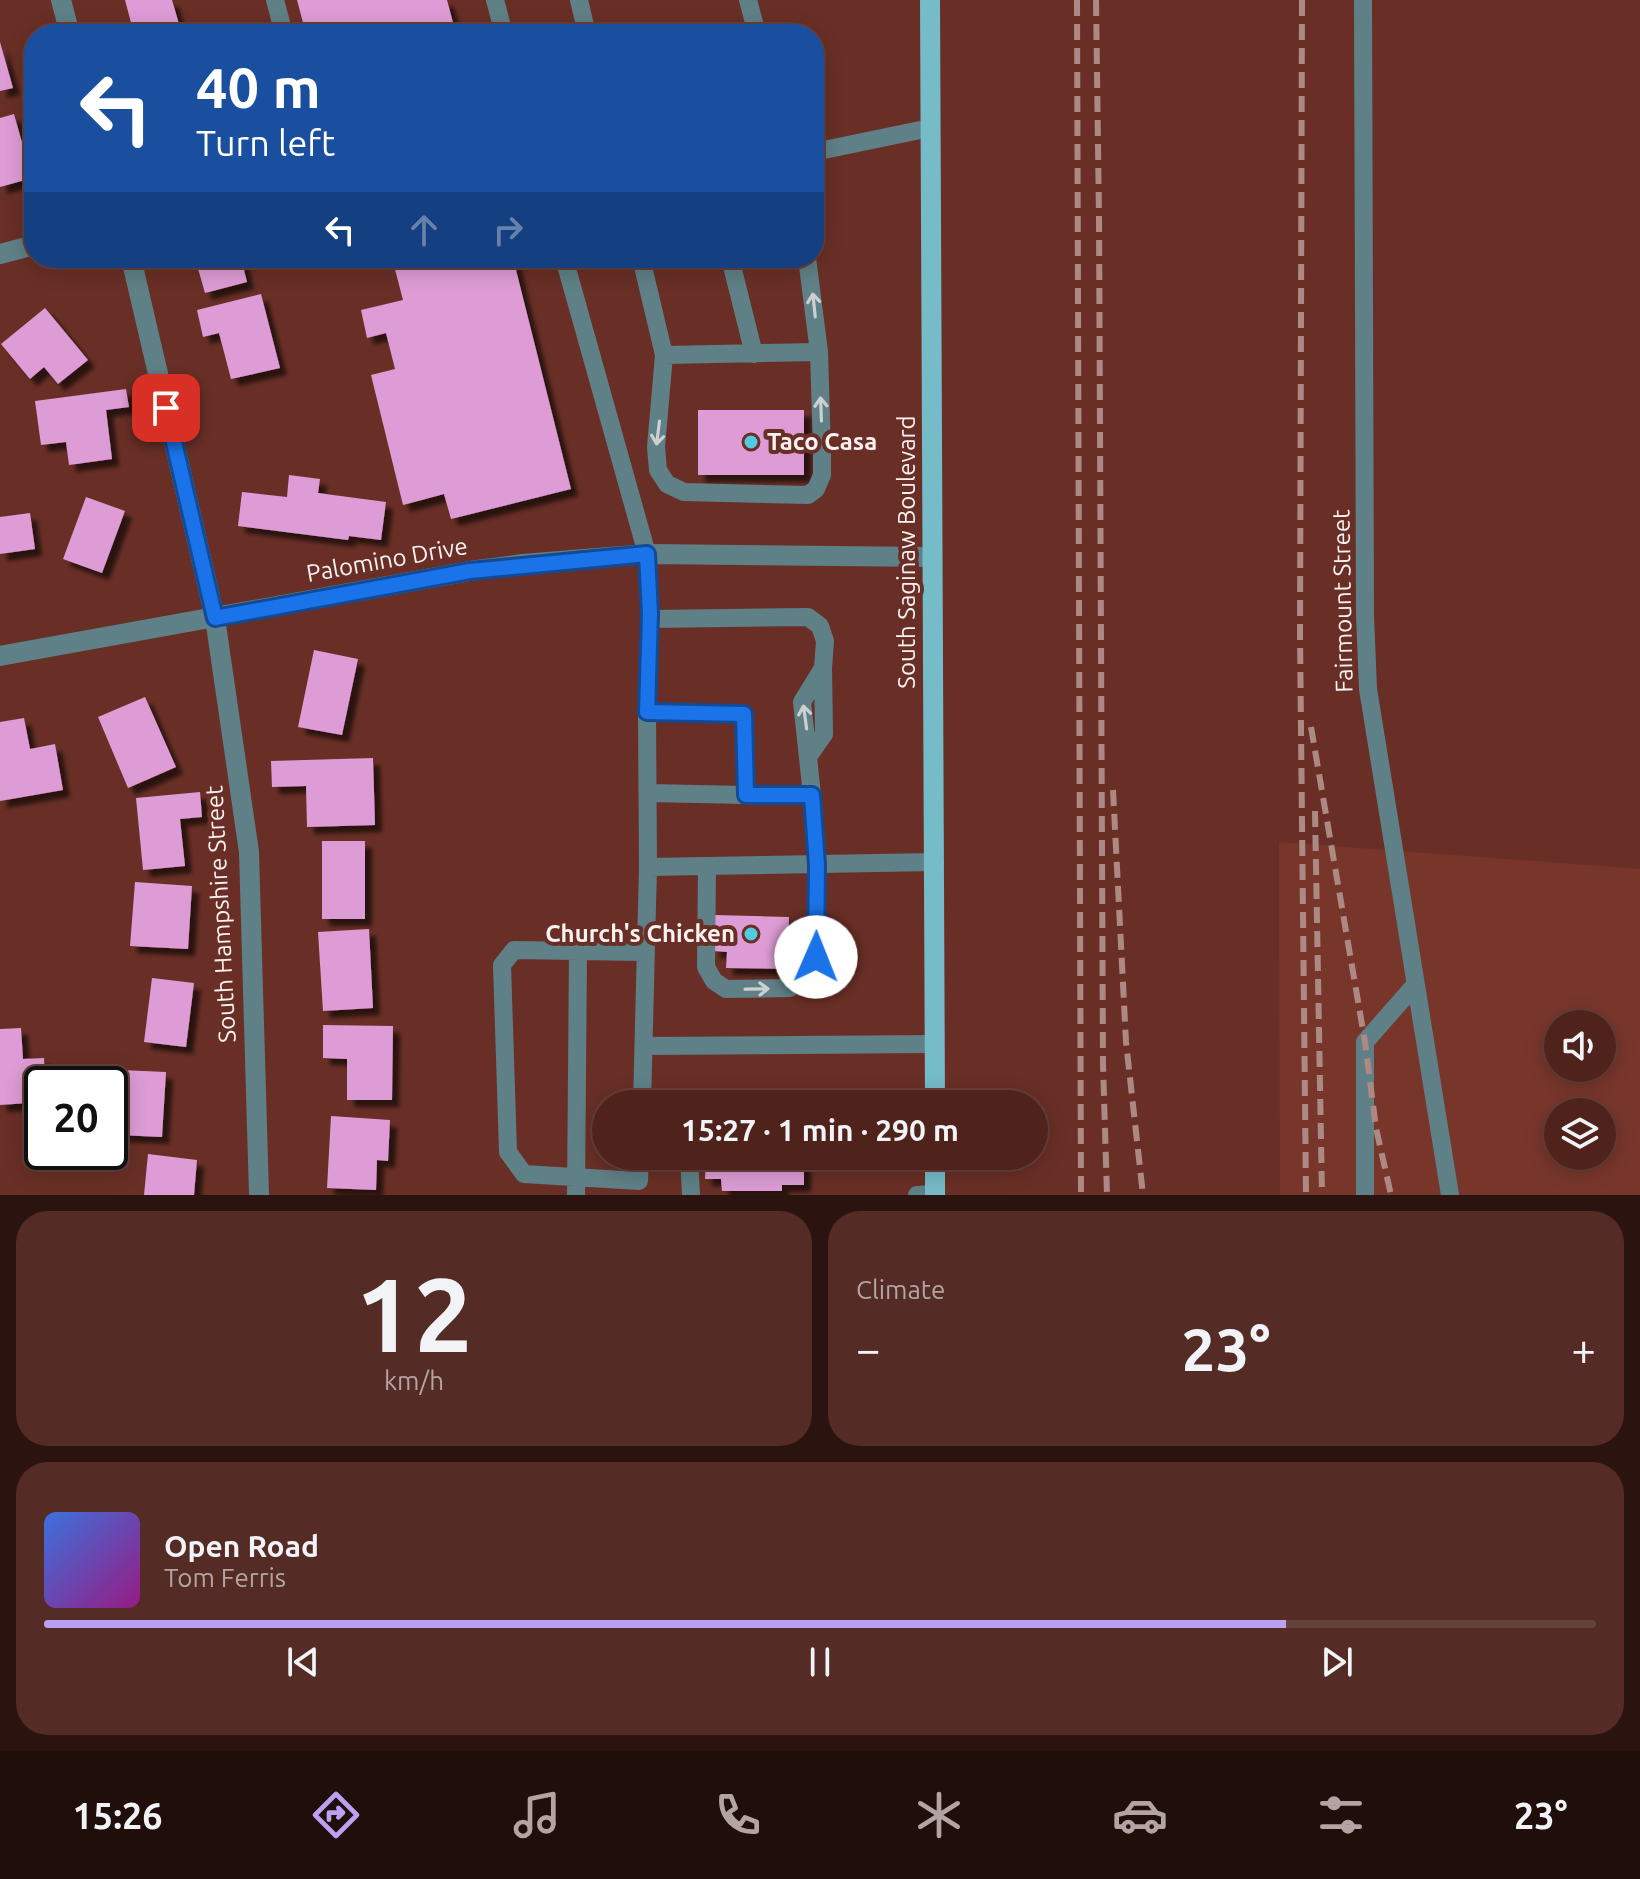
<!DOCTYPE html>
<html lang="en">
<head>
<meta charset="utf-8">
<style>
  body { margin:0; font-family:Ubuntu,sans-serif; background:#552b25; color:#f1f3f6; height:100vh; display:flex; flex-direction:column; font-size:30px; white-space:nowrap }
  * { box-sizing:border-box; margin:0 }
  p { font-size:26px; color:#b3a4a3 }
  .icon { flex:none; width:44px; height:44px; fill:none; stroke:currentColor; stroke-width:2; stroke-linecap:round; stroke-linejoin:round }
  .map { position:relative; height:1195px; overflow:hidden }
  .side { display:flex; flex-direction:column; gap:16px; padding:16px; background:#2b130f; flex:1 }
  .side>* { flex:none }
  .top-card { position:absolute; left:24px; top:24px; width:800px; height:244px; border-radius:32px; box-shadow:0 4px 20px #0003,0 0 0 2px #66403b; background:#1a4fa0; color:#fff; overflow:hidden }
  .buttons { position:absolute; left:1544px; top:1010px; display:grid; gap:16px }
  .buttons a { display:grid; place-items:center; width:72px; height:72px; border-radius:50%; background:#4f231c; box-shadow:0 4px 20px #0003,0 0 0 2px #66403b; font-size:40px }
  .speed { position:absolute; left:24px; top:1066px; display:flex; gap:16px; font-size:40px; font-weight:700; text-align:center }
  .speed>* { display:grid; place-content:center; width:104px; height:104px; border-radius:50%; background:#4f231c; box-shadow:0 4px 20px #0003,0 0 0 2px #66403b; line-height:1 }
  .speed .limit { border:4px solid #111; border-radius:12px; background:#fff; color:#111 }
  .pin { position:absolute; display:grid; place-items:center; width:68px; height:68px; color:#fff; margin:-34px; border-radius:16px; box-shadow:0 4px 12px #0006 }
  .me { position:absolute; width:88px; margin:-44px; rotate:1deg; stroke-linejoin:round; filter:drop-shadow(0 0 6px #0008) }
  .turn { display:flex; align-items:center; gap:28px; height:168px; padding:0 40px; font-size:36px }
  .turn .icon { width:104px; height:104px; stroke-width:2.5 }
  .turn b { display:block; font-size:56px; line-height:68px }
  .lanes { display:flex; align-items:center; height:76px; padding:0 40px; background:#0003; justify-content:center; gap:40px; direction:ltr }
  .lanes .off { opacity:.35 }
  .big { font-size:60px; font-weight:600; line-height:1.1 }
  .side .card { flex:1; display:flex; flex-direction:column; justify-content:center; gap:12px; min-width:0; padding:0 28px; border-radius:32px; background:#552b25 }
  .side .dial { align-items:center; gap:0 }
  .dial b { font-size:104px; line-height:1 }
  .song { display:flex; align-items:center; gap:24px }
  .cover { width:96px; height:96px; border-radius:12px; background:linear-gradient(135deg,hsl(220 70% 55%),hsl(310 70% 35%)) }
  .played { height:8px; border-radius:4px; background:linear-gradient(90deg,#bca0f2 80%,#66403b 80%) }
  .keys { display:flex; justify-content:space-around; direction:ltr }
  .heat { display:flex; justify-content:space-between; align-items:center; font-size:44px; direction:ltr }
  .side .tiles { flex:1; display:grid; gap:16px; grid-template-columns:1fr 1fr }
  .card:last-child { grid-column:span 2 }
  .trip { position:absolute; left:592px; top:1090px; width:456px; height:80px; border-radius:40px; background:#4f231c; box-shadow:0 4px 20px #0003,0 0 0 2px #66403b; font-weight:600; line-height:80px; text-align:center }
  .menu { display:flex; height:128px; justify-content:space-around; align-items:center; background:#200e0b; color:#b3a4a3 }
  .menu .icon { width:56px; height:56px }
  .menu .selected { color:#bca0f2 }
  .menu b { font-size:36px; color:#f1f3f6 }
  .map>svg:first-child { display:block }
</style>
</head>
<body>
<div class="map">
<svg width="1640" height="1195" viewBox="0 0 1640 1195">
  <defs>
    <filter id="shadow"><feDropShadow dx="7" dy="7" stdDeviation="2" flood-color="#0009"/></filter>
  </defs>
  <rect width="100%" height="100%" fill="#692f26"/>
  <!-- built -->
  <path fill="#78362b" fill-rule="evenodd" d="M1279,842L1640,869V1195H1280ZM1558,1024H1602V1068H1558ZM1558,1112H1602V1156H1558Z"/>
  <!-- building -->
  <path fill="#dd9cd5" filter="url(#shadow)" d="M125,0H172L179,24L134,34Z
    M297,0H447L456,34H306Z
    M0,42L13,88L0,91Z
    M14,114L32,178L0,187V118Z
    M195,258H241L247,282L205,293Z
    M392,258H513L571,489L451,519L444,494L403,505L371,375L395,369L386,333L367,338L361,310L403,300Z
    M261,294L280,368L231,379L219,333L203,337L197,310Z
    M45,308L88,360L58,384L44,367L30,379L1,344Z
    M126,389L129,407L106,410L112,459L69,465L66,442L41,445L35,401Z
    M698,410H804V475H698Z
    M289,475L320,479L318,493L386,502L381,540L349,536L348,540L238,526L242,492L287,497Z
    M86,497L125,511L102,573L63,559Z
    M30,513L35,549L0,554V517Z
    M314,650L358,659L342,735L298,727Z
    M145,697L176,767L128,788L98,717Z
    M24,718L30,749L55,744L63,790L0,801V722Z
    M373,758L375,825L307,827L306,786L272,787L271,761Z
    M200,792L202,817L180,819L185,866L143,870L136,798Z
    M322,841H365V919H322Z
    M135,882L192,886L188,949L130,946Z
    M714,915L789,917L788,969L726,968L727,952L713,951Z
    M369,929L373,1008L323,1011L318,932Z
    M152,978L194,983L186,1047L144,1042Z
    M323,1025L393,1026L392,1100H347V1059L323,1058Z
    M21,1028L23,1059L44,1058L45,1084H42V1102L0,1105V1029Z
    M98,1069L166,1072L162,1137L118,1135L119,1113H110V1084H97Z
    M331,1116L390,1120L388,1161L377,1160L376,1190L327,1188Z
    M148,1154L197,1160L194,1195H144Z
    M706,1156H804V1185H782V1191H722L721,1179H705Z"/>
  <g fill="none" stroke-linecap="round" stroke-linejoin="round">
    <!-- lane -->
    <path stroke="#5f8086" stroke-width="18" d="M275,0L284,34
      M495,0L504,34
      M579,0L587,34
      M748,0L757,34
      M1363,0L1365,615L1368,689L1450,1195
      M814,152L930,128
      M564,258L647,554L650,614L647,712L648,867L642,1104
      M641,258L664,355L656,447L658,470L667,484L684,492L808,495L816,489L822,475V451L819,352L807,258
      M730,258L754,354
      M664,355L819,352
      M650,619L808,617L820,626L825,641L823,668L802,702L812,795
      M647,712L744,714L746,795L648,793
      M810,754L824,734L823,668
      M707,866L706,967L714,981L726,989L790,988L807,976L816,957L817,865L812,795H746
      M648,867L935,862
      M644,1046L934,1044
      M640,1156L639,1181L524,1174L508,1152L502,965L514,950L644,952
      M689,1156L691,1195
      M576,1195L578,951
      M917,1195L935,1194
      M1365,1195V1042L1415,985"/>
    <!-- street -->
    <path stroke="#5f8086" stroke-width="20" d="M61,0L70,34
      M0,254L34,245
      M131,258L215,618L249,852L259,1195
      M0,656L470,571L523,564L647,554L932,557"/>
    <!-- primary -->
    <path stroke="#76bbc8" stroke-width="20" d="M930,0L935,1104
      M935,1156V1195"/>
    <!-- rail -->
    <path stroke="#ac8983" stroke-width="6" stroke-dasharray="16 8" stroke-linecap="butt" d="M1077,0L1081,1195
      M1096,0L1099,218L1103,1064L1107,1195
      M1302,0L1300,635L1306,1195
      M1311,727L1365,1042L1376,1128L1391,1195
      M1113,790L1126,1042L1143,1195
      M1315,811L1322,1195"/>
  </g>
  <!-- one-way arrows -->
  <defs><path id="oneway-shaft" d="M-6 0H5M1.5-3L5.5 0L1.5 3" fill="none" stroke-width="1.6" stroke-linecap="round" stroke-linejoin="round" transform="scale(2)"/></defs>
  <g stroke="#ccd0d1">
    <use href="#oneway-shaft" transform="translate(814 305) rotate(-96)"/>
    <use href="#oneway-shaft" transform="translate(821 409) rotate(-92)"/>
    <use href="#oneway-shaft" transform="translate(658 433) rotate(97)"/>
    <use href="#oneway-shaft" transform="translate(805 717) rotate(-98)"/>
    <use href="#oneway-shaft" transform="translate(757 989) rotate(-1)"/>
  </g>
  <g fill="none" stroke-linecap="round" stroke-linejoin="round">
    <defs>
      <path id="route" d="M166,408L215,618L470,571L647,554L650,614L647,712L744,714L746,795H812L817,865L816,957"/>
    </defs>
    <!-- route casing -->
    <use href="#route" stroke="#114b97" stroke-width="20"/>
    <!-- route -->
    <use href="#route" stroke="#1a73e8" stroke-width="14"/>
  </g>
  <!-- markers -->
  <g fill="#55cade" stroke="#692f26" stroke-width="3">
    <circle cx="751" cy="442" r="8"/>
    <circle cx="751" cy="934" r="8"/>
  </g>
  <g text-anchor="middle" stroke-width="8" stroke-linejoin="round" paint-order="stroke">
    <!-- poi labels -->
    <g font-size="24" font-weight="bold" fill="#faf2f1" stroke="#692f26" text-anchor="start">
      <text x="767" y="450">Taco Casa</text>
      <text x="735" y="942" text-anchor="end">Church's Chicken</text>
    </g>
    <!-- street labels -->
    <g font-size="24" fill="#faf2f1" stroke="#692f26">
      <text transform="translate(907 552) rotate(-90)" y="8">South Saginaw Boulevard</text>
      <text transform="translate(387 560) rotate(-10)" y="8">Palomino Drive</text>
      <text transform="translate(1343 601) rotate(-91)" y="8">Fairmount Street</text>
      <text transform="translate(221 914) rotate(-93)" y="8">South Hampshire Street</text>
    </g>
  </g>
</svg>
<div class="buttons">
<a><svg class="icon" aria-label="sound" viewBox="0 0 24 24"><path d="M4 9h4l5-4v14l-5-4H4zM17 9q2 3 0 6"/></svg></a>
<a><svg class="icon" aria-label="layers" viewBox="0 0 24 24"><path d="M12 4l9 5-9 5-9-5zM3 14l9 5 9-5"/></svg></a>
</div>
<div class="speed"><div class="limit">20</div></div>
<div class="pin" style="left:166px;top:408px;background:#d93025"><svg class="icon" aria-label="arrive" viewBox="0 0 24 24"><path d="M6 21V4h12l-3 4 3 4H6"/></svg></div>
<svg class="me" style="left:816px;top:957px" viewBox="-20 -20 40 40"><circle r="19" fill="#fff"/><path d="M0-13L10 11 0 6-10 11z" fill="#1a73e8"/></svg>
<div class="trip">15:27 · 1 min · 290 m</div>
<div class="top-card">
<div class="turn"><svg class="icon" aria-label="left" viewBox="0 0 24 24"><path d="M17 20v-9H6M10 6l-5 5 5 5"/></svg><div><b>40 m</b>Turn left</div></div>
<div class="lanes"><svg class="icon" aria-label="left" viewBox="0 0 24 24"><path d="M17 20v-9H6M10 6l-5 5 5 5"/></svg><svg class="icon off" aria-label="ahead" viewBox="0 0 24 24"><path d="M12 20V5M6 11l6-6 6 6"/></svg><svg class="icon off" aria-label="right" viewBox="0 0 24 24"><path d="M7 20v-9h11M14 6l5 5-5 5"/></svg></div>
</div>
</div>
<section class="side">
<div class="tiles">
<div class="card dial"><b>12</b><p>km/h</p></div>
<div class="card"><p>Climate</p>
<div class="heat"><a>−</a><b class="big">23°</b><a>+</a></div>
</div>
<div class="card">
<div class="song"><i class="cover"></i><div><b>Open Road</b><p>Tom Ferris</p></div></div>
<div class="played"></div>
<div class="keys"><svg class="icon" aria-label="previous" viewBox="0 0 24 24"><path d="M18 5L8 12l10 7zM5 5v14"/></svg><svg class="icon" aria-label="pause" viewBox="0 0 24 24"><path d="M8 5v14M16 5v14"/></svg><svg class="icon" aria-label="next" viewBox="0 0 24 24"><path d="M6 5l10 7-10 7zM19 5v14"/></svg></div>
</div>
</div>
</section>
<nav class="menu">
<b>15:26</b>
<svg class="icon selected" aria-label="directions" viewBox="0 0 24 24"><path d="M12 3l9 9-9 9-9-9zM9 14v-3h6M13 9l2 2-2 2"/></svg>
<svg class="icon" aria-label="music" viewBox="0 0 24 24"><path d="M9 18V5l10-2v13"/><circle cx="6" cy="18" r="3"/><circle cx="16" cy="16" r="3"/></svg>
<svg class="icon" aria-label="phone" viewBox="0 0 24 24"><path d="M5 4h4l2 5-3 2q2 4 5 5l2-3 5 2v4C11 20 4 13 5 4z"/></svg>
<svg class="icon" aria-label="climate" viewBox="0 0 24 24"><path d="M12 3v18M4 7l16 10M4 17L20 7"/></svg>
<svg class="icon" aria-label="car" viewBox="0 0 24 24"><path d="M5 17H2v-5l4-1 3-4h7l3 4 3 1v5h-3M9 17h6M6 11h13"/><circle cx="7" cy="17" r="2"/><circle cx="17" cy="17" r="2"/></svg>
<svg class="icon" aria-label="filters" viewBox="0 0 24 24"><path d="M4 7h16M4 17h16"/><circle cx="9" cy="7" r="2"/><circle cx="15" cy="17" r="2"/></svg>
<b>23°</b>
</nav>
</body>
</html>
